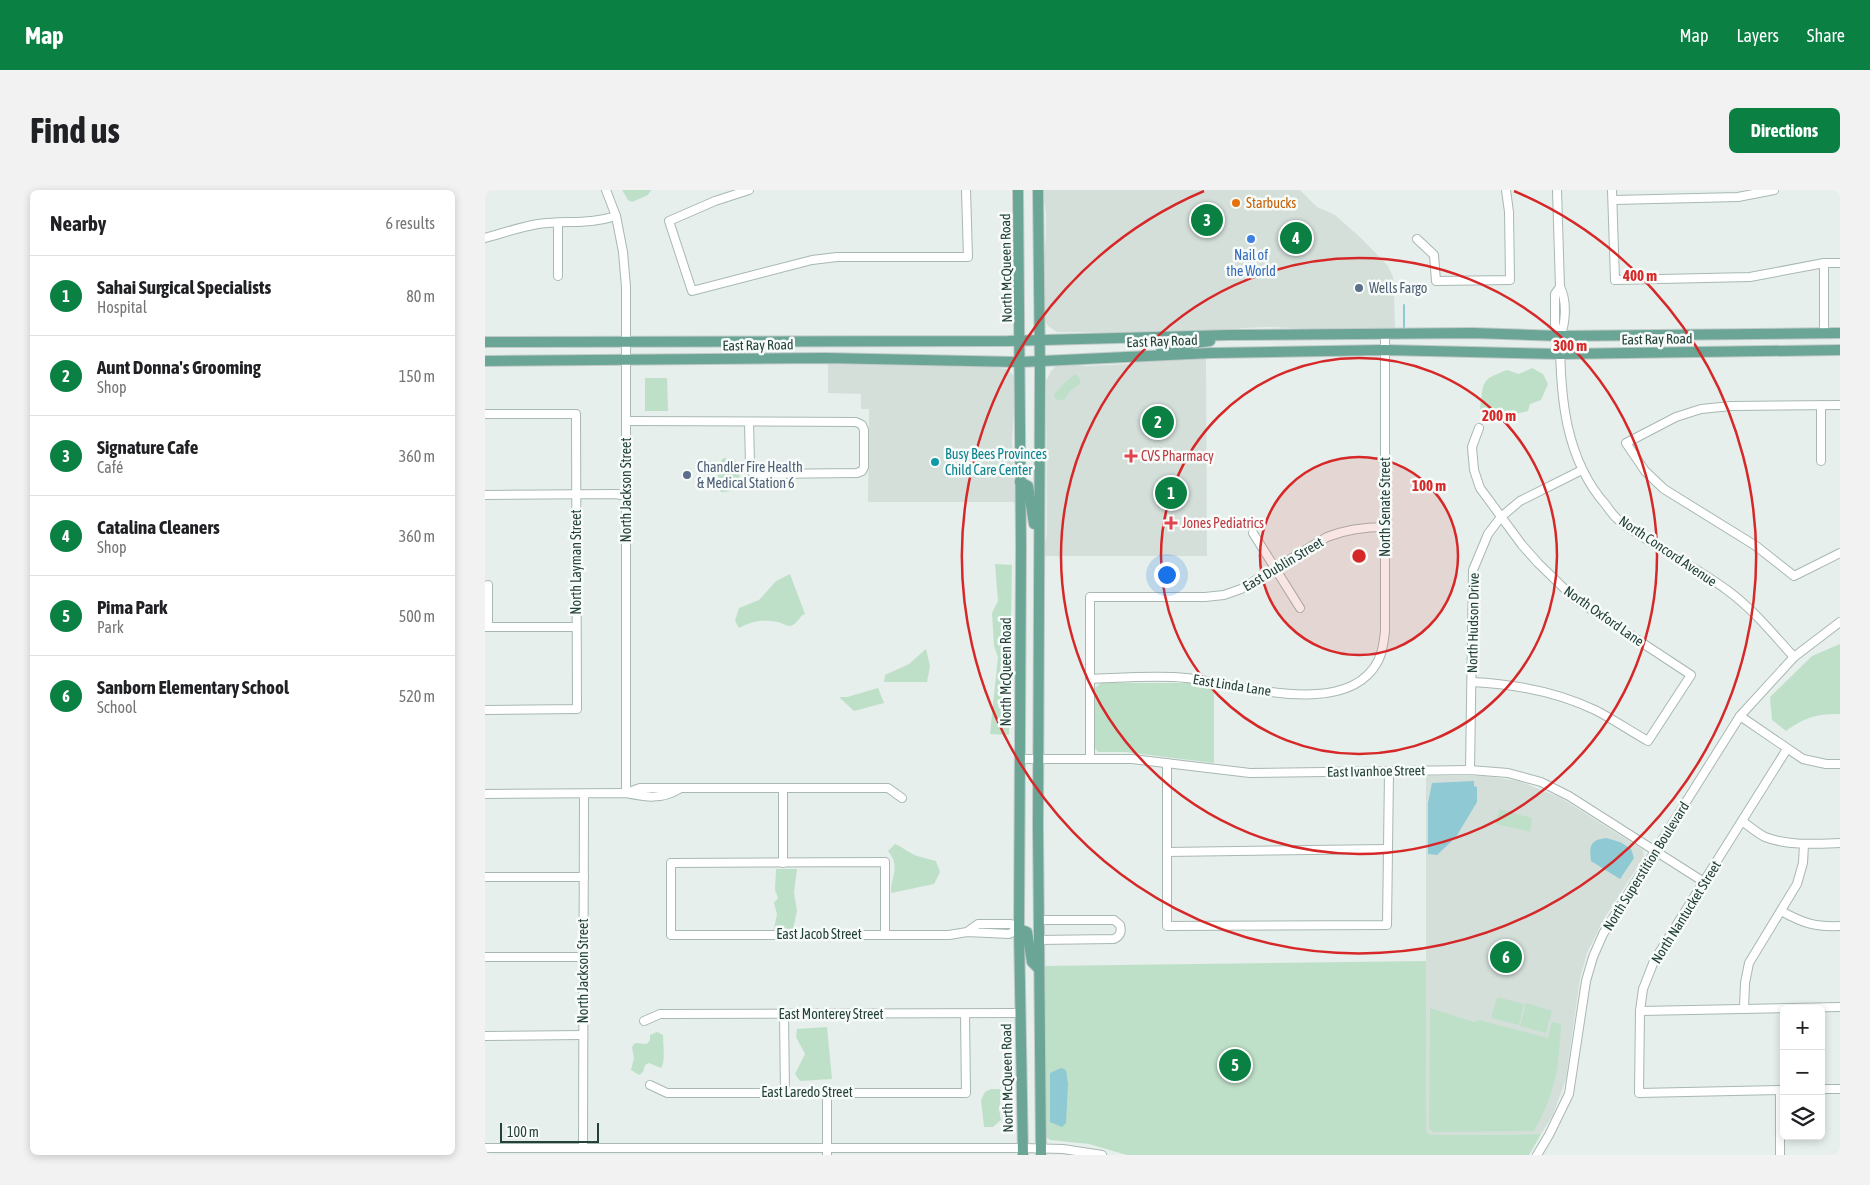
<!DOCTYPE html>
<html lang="en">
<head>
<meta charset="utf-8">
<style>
	body { margin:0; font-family:"Asap Condensed",sans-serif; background:#f2f2f2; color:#202124 }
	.controls { position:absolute; right:15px; bottom:15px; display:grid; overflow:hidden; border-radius:8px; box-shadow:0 2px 8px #0003 }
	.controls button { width:45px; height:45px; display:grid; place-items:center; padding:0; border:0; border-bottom:1px solid #e0e0e0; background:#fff; color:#202124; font:25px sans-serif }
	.scale { position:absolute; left:15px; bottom:12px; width:99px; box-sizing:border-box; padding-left:5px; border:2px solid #24423a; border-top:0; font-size:14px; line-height:18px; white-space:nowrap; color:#24423a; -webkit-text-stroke:4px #f7fbf9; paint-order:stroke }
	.you { position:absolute; left:681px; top:384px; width:18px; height:18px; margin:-12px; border:4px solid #fff; border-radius:50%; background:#1a73e8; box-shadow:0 0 0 8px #1a73e833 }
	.badge { display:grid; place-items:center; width:32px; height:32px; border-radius:50%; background:#0b8043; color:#fff; font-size:16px; font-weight:700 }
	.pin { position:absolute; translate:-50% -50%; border:2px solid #fff; box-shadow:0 1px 5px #0006 }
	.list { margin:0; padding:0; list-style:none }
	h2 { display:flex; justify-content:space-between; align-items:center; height:65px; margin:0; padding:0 20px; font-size:21px }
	h2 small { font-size:16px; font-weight:400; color:#757577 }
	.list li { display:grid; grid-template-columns:32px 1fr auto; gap:15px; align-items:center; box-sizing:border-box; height:80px; padding:0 20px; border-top:1px solid #e0e0e0 }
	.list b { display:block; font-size:19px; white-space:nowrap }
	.list p { margin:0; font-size:16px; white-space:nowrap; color:#757577 }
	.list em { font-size:16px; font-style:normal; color:#757577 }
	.icon { flex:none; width:28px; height:28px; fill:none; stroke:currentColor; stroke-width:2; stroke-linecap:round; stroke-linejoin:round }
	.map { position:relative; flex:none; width:1355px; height:965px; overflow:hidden; border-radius:8px }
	header { display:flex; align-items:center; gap:30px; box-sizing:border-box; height:70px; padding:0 25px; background:#0b8043; color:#fff }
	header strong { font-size:24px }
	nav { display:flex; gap:28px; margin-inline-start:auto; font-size:18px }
	.intro { display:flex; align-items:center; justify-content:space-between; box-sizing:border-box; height:120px; padding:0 30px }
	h1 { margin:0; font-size:35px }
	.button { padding:12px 22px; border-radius:8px; background:#0b8043; color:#fff; font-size:18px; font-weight:700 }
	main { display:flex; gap:30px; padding:0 30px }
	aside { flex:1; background:#fff; border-radius:8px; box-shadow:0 2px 8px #0003 }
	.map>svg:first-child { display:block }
</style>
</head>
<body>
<header>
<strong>Map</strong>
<nav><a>Map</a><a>Layers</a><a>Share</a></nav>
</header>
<div class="intro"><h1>Find us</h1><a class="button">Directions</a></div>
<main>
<aside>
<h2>Nearby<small>6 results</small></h2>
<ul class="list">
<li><span class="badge">1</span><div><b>Sahai Surgical Specialists</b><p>Hospital</p></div><em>80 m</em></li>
<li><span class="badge">2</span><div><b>Aunt Donna's Grooming</b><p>Shop</p></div><em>150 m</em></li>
<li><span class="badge">3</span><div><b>Signature Cafe</b><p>Café</p></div><em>360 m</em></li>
<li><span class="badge">4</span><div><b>Catalina Cleaners</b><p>Shop</p></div><em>360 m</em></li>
<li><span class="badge">5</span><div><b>Pima Park</b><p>Park</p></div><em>500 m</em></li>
<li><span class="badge">6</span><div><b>Sanborn Elementary School</b><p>School</p></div><em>520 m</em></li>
</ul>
</aside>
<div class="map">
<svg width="1355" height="965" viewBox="0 0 1355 965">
	<rect width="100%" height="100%" fill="#e6efeb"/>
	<!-- built -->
	<g fill="#d4dfda">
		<polygon points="557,0 815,0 832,17 850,25 877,49 903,76 908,87 909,103 910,139 825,139 784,137 758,138 735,141 683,143 572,142 563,136 558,128 558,77 561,46 561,23"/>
		<polygon points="721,168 722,366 558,366 562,343 561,191 566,181 572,175 579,173 602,176 644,174 663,170"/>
		<polygon points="343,174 505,177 522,179 529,186 531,193 527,252 530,312 383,312 384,219 376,219 376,204 343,203"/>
		<polygon points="941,586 1001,586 1034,591 1076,608 1158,660 1159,667 1120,727 1102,763 1095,788 1081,889 1068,925 1056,944 946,945 941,940"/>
	</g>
	<!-- green -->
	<g fill="#bfe0c8">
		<polygon points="137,0 166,0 163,5 147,12 143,10"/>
		<path d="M1047,178L1058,184L1063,194L1056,210L1045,214L1043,221L1019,227L995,219C999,191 995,190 1022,180L1034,184Z"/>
		<path d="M590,184L595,188V194L585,201L578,211L571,209L569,205C571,201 587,186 590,184Z"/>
		<polygon points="160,188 182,188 183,221 160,221"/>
		<path d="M239,268L250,270L254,275L255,299C248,299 242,303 236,302C232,294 231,273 239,268Z"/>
		<polygon points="510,374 527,375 524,545 505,544 513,467 509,456 507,423 513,411"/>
		<path d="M305,384L320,424C314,426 312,435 305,436C301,436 297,433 293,432C278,429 266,431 254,438L250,431L254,418L274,410L291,391Z"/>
		<path d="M1355,454V524C1331,524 1321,527 1301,541L1287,530L1285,507L1327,466Z"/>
		<polygon points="441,459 445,476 442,492 399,492 400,485 424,474"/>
		<polygon points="616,493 708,493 729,496 729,573 640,562 613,562 610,558 609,499"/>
		<polygon points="393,498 399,513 369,521 354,507 362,507"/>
		<polygon points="1014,619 1047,628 1045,642 1011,634"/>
		<path d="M410,654C417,657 426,664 432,666C438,668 445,669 451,671L455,682L449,694L406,703C406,684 416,678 403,661Z"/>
		<polygon points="291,679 312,679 309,702 312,721 308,739 289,739 292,724 289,713 293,708 290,700"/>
		<polygon points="941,771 941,940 946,945 1056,944 1044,965 642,965 604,954 565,950 561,947 557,776"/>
		<polygon points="1012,807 1039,814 1034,835 1006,828"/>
		<polygon points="1041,813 1067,821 1061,843 1035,836"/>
		<path d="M945,818L989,832L994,830L1063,848L1067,832L1076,834C1074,876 1071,903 1049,941L948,942L944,939Z"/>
		<polygon points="342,837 347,889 315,891 310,884 320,864 311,847 312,839"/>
		<path d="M172,842L178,845C178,855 181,872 176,878L164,873L160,875L158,882L154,885L146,880L149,868L147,857L150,853L162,854L165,850V845Z"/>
		<polygon points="506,899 514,899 517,902 514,919 516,930 508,937 499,937 496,910 500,902"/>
	</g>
	<!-- water -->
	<g fill="#8ec9d4">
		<polygon points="989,591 989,596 992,597 992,612 971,647 952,665 943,664 943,613 947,593"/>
		<path d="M1121,648L1135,652L1146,659L1149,668L1135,689L1106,671C1104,656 1105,650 1121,648Z"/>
		<polygon points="576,878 581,880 583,894 581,933 577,937 565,932 565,883"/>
	</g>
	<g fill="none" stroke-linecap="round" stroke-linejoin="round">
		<!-- stream -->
		<polyline stroke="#8ec9d4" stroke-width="2" points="919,115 919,140"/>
		<defs>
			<g id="minor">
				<polyline points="121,0 131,26 138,62 141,97 141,603"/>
				<polyline points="264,0 230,11 184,31 207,101 327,70 352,67 483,67 481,0"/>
				<path d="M1072,0L1075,97C1082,110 1081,133 1075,146C1075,206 1080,269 1121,315C1125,321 1130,328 1136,332C1169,357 1208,375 1242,400C1268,419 1288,444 1309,467"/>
				<polyline points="1127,0 1130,90 1265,87 1339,73 1355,73"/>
				<polyline points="1129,10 1253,7 1289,0"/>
				<polyline points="73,33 73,86"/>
				<path d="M0,48C18,43 35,37 53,34C81,30 103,35 131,26"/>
				<polyline points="932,49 949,65 951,91 1025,90 1024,22 1021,0"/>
				<polyline points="1339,73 1339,143"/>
				<polyline points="1075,97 1070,104 1070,135 1075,146"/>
				<polyline points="1336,215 1336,271"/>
				<polyline points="1355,215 1246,216 1216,219 1191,227 1141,253 1160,281 1179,299 1271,356 1309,386 1355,363"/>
				<polyline points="0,224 91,224 92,519 0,520"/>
				<polyline points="141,231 371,232 377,235 379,240 379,277 377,281 372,283 269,284 266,281 265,274 264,232"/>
				<polyline points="0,305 131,304 141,306"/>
				<polyline points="768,343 815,418"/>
				<polyline points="3,395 3,437"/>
				<polyline points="0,437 91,437"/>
				<path d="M605,489C635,488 672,485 701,488C752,493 862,531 893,471C898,462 899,451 900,441V144"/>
				<path d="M987,492C1030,494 1070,501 1110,520C1128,529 1145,541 1163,551L1206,485L1089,408L1053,373L1037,355L995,298L989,280L987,257L994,238"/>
				<polyline points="1255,526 1318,569 1341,574 1355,574"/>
				<polyline points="534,569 647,569 765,583 985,580 1023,583 1056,592 1084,606 1219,692"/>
				<path d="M605,569V407H720L739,405L756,399L842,347C862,339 879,337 900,337"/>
				<polyline points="682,573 682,736 902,735 904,582"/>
				<polyline points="985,580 988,380 1003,344 1016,327 1035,311 1097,280"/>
				<polyline points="298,598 298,673"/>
				<polyline points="141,603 155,598 403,598 417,608"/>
				<path d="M0,604L141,603C161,607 176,610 194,599"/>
				<path d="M1257,631C1264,636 1272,643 1280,647C1303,656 1331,654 1355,653"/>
				<polyline points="682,662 903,659"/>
				<polyline points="0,687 99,687"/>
				<path d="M1296,721C1318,733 1329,737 1355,736"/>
				<path d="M553,730H629L635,735C637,742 635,746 629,749L553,750"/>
				<polyline points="400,745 400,672 186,673 186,745 464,745 482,742 524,744 534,739 526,734 493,734 482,742"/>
				<polyline points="0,767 99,767"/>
				<polyline points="1259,818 1260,793 1264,773 1312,694 1318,673 1319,654"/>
				<polyline points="1155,821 1355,817"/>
				<polyline points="299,824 300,903"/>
				<polyline points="159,831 175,824 534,823"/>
				<polyline points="0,846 98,845"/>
				<polyline points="165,895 182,903 481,903 480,824"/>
				<polyline points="1336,899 1355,899"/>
				<polyline points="1295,900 1295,965"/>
				<polyline points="1299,900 1154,903 1155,821 1158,799 1169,771 1302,559"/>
				<polyline points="0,958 538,958 578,959 617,965"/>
				<polyline points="98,958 99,604"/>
				<polyline points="342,965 342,902"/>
				<polyline points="1052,965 1064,945 1084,904 1101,791 1108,767 1118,744 1255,526 1309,467 1355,432"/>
			</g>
			<g id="major">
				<polyline points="533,0 536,357 534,739 538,965"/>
				<polyline points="553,0 555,180 553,637 556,965"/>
				<polyline points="0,152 523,151 744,145 987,143 1075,146 1355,143"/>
				<polyline points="676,162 696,155 725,151"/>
				<polyline points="0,171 340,168 536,172 726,163 900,160 1075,164 1355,160"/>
				<polyline points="535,292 543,296 549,334"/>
				<polyline points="534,739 542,742 547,772 553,778"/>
			</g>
		</defs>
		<!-- minor casing -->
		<use href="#minor" stroke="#a8b8b2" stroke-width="10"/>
		<!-- major casing -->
		<use href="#major" stroke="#c2cac8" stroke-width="12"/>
		<!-- minor -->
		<use href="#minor" stroke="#fff" stroke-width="8"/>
		<!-- major -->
		<use href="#major" stroke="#6aa596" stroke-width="10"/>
	</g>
	<!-- distance rings -->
	<circle cx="874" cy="366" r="99" fill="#d62828" fill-opacity=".12"/>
	<g fill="none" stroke="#d62828" stroke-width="2.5">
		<circle cx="874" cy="366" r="99"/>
		<circle cx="874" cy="366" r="198"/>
		<circle cx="874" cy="366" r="298"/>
		<path d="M1029 1A397 397 0 1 1 719 1"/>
	</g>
	<!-- markers -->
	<circle fill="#e8710a" stroke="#f7fbf9" stroke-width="2" cx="751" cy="13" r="5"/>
	<circle fill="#3f7fe0" stroke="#f7fbf9" stroke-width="2" cx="766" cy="49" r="5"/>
	<g fill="#5c6f8a" stroke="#f7fbf9" stroke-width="2">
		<circle cx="874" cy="98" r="5"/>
		<circle cx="202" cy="285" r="5"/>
	</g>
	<g fill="#e0444e" stroke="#f7fbf9" stroke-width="2">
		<path d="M643.5 258.5h5v5h5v5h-5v5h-5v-5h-5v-5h5z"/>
		<path d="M683.5 325.5h5v5h5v5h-5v5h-5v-5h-5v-5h5z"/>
	</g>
	<circle fill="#0f9aa8" stroke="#f7fbf9" stroke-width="2" cx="450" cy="272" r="5"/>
	<g text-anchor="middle" stroke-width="5" stroke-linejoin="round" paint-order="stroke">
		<!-- food labels -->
		<g font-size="14" fill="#c56008" stroke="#f7fbf9" text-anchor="start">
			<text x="761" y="18">Starbucks</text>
		</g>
		<!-- shop labels -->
		<g font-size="14" fill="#366cbe" stroke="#f7fbf9">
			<text x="766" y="70">Nail of<tspan x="766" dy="16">the World</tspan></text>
		</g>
		<!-- street labels -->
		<g font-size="14" fill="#24423a" stroke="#f7fbf9">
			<text transform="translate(521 78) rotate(-91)" y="5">North McQueen Road</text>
			<text transform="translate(1172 149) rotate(-1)" y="5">East Ray Road</text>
			<text transform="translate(677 151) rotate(-2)" y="5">East Ray Road</text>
			<text transform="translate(273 155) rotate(-1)" y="5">East Ray Road</text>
			<text transform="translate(141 300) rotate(-90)" y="5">North Jackson Street</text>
			<text transform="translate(900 317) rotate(-90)" y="5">North Senate Street</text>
			<text transform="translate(1183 361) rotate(34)" y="5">North Concord Avenue</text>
			<text transform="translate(91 372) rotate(-90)" y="5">North Layman Street</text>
			<text transform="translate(798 374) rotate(-31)" y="5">East Dublin Street</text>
			<text transform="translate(1119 426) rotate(35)" y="5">North Oxford Lane</text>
			<text transform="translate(988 433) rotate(-89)" y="5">North Hudson Drive</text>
			<text transform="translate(521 482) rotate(-90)" y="5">North McQueen Road</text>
			<text transform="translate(747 495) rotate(9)" y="5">East Linda Lane</text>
			<text transform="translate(891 581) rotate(-1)" y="5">East Ivanhoe Street</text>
			<text transform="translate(1161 676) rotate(-58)" y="5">North Superstition Boulevard</text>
			<text transform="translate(1201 722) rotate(-58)" y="5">North Nantucket Street</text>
			<text x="334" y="749">East Jacob Street</text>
			<text transform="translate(98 781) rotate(-90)" y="5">North Jackson Street</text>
			<text x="346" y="829">East Monterey Street</text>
			<text transform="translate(522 888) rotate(-91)" y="5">North McQueen Road</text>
			<text x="322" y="907">East Laredo Street</text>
		</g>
		<!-- service labels -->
		<g font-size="14" fill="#4e5e75" stroke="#f7fbf9" text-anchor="start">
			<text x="884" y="103">Wells Fargo</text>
			<text x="212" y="282">Chandler Fire Health<tspan x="212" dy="16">&amp; Medical Station 6</tspan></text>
		</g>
		<!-- culture labels -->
		<g font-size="14" fill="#0d838f" stroke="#f7fbf9" text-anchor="start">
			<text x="460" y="269">Busy Bees Provinces<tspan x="460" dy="16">Child Care Center</tspan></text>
		</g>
		<!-- health labels -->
		<g font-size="14" fill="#be3a42" stroke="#f7fbf9" text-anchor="start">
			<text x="656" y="271">CVS Pharmacy</text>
			<text x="697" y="338">Jones Pediatrics</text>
		</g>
	</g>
	<circle cx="874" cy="366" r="8" fill="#d62828" stroke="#f7fbf9" stroke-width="2.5"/>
	<g font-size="15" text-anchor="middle" font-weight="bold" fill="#d62828" stroke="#f7fbf9" stroke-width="5" stroke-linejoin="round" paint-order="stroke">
		<text x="1155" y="91">400 m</text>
		<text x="1085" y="161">300 m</text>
		<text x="1014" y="231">200 m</text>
		<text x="944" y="301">100 m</text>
	</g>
</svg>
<div class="controls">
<button>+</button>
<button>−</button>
<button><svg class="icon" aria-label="layers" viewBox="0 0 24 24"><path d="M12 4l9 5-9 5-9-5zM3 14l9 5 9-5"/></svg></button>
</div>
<div class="scale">100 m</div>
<div class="you"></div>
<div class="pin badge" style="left:686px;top:303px">1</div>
<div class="pin badge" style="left:673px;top:232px">2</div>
<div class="pin badge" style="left:722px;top:30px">3</div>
<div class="pin badge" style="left:811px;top:48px">4</div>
<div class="pin badge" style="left:750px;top:875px">5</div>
<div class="pin badge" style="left:1021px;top:767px">6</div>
</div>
</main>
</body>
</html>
